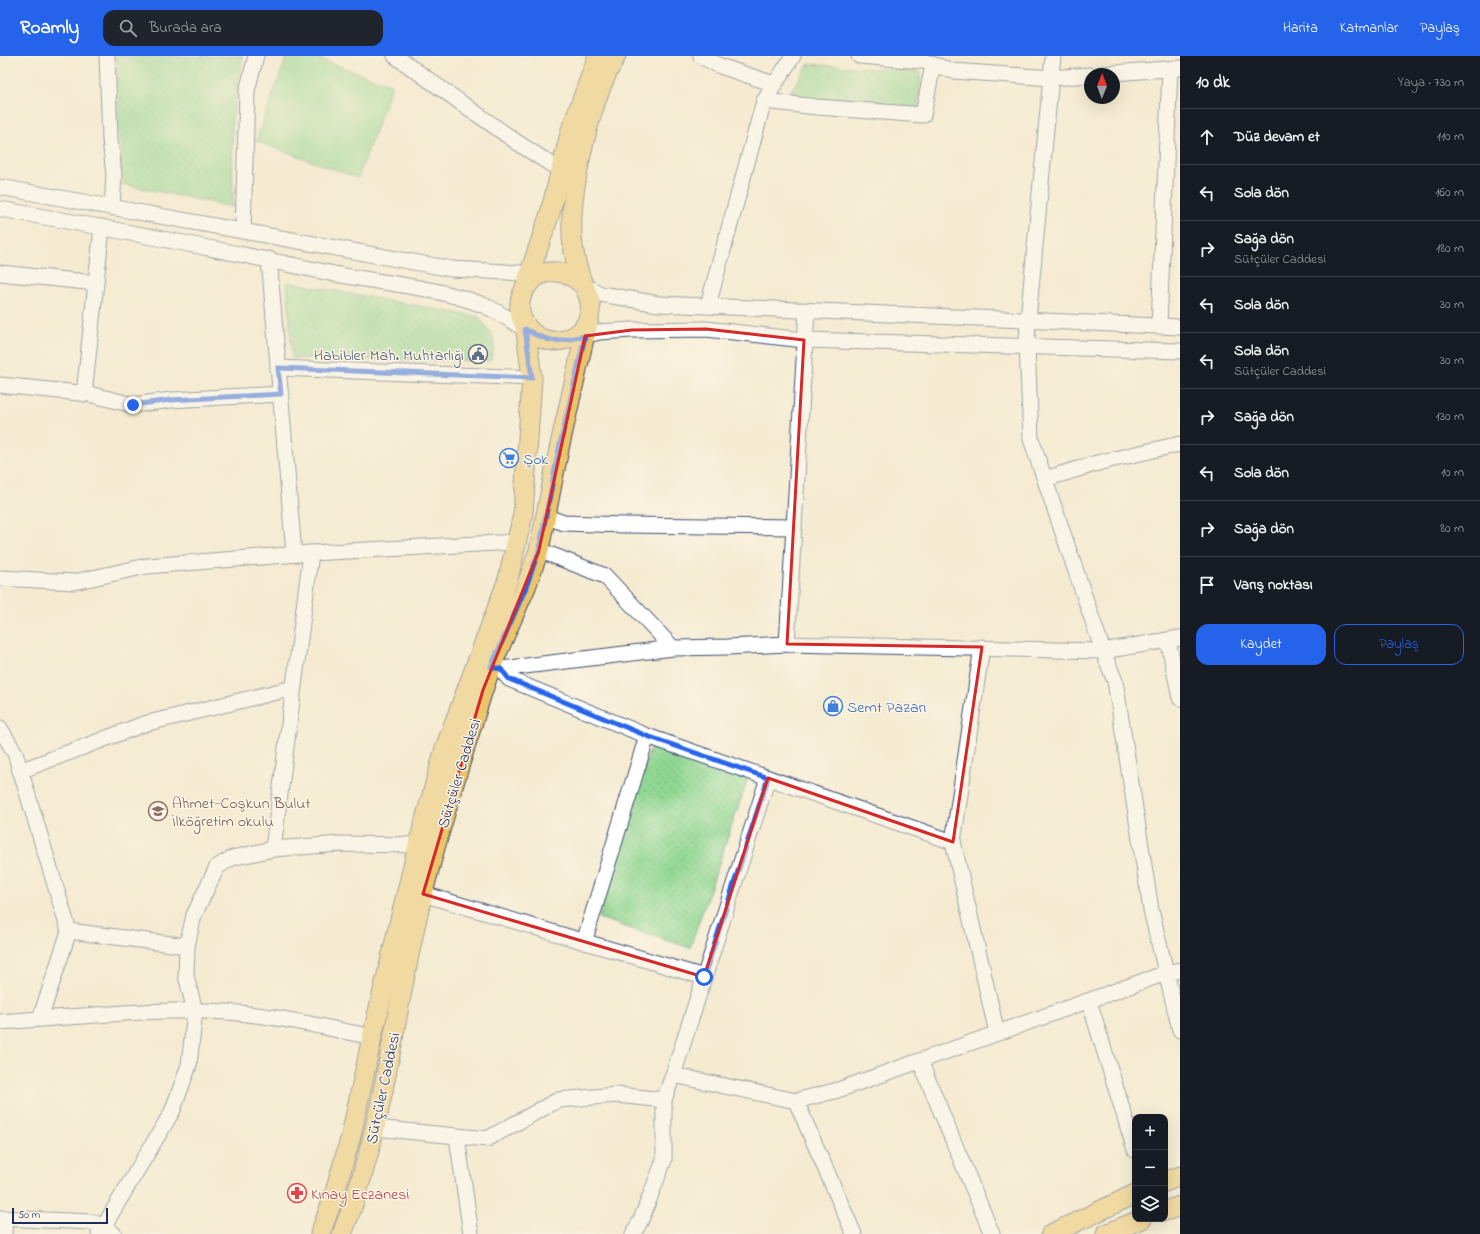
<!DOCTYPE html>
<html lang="tr">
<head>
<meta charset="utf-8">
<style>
	body { margin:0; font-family:"Indie Flower",sans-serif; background:#20242c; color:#f1f3f6 }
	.controls { position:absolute; right:12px; bottom:12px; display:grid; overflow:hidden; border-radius:8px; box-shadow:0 4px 16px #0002 }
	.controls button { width:36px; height:36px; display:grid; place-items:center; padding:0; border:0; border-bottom:1px solid #363941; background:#171b24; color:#f1f3f6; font:20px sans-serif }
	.compass { position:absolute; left:1084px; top:12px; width:36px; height:36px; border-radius:50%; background:#171b24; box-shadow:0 4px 16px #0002; rotate:1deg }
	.scale { position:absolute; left:12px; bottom:10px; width:96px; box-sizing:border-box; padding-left:4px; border:2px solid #1b2f5e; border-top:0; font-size:11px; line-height:14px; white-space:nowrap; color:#1b2f5e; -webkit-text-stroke:3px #fcf5e5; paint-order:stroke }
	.stop { position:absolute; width:12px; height:12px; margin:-9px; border:3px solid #2563eb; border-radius:50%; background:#fff }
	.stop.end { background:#2563eb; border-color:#fff; box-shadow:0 1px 4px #0008 }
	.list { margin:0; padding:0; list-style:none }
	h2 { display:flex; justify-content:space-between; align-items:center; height:52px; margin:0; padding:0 16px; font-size:17px }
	h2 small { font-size:13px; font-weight:400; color:#9ea1a6 }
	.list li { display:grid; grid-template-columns:26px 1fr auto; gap:12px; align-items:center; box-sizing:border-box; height:56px; padding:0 16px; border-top:1px solid #363941 }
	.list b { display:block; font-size:15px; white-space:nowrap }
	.list p { margin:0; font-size:13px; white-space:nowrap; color:#9ea1a6 }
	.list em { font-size:13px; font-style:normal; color:#9ea1a6 }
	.actions { display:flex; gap:8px; padding:12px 16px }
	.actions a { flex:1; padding:9px 0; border:1px solid #2563eb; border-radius:12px; text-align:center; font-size:14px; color:#2563eb }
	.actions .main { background:#2563eb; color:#fff }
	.icon { flex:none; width:22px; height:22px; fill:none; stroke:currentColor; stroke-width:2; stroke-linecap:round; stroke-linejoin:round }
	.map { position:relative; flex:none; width:1180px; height:1178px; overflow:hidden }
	header { display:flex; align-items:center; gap:24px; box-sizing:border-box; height:56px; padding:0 20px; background:#2563eb; color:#fff }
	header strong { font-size:19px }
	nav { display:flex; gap:22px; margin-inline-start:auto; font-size:14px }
	.search { width:280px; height:36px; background:#20242c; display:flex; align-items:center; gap:10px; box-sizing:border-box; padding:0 14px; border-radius:12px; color:#9ea1a6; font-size:15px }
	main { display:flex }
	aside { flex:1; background:#171b24 }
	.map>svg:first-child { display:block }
</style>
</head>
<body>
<header>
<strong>Roamly</strong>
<div class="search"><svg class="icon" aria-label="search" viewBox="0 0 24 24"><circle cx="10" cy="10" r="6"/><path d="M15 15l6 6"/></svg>Burada ara</div>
<nav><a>Harita</a><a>Katmanlar</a><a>Paylaş</a></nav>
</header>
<main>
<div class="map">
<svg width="1180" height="1178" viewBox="0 0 1180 1178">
	<defs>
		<pattern id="park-dots" width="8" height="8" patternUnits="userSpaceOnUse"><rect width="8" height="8" fill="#8fd792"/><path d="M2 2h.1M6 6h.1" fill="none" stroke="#7bb980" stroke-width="1.8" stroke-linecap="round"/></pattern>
	</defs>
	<rect width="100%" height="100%" fill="#fcf5e5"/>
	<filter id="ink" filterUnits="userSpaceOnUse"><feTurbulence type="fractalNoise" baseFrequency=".025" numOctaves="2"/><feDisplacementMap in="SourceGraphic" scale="8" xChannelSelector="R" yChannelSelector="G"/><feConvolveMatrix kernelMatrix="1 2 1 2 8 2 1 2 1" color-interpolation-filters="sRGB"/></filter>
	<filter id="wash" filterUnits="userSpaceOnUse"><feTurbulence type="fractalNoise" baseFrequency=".012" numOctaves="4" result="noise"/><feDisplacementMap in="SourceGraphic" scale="16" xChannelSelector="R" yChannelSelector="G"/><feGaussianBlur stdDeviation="0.9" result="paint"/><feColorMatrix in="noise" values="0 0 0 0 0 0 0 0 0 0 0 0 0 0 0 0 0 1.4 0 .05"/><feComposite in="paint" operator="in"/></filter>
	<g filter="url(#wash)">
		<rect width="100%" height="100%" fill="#f4ebd1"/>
		<!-- park -->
		<g fill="url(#park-dots)" stroke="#558378">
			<polygon points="116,0 243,0 232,63 233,151 121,128"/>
			<polygon points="809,8 921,16 918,56 786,42"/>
			<path d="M287,226L479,261C492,279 499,283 490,305L292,302Z"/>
			<polygon points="652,687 749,719 690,892 599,862"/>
		</g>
		<!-- pitch -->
		<polygon fill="#8fd792" stroke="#558378" points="287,0 311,0 392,29 358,122 256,85"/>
	</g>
	<g filter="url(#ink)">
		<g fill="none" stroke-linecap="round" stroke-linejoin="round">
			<defs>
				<g id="minor">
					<polyline points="107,0 110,83 114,119 112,151"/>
					<polyline points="395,0 518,87 560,114"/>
					<polyline points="701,0 720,10 774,28"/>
					<polyline points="859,0 923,5 953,15 1051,22 1090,19"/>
					<polyline points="1053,0 1028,264 1027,290 1031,383 1103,595 1115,625 1151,854 1180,974"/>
					<polyline points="1100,18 1180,12"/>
					<polyline points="764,45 817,51 923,59 933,9"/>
					<polyline points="0,131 452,213 540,218"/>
					<path d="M0,153C107,172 214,192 320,215C374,227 431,229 483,249C500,256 514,267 530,276"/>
					<polyline points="243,175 247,35 256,0"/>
					<polyline points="269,203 294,498"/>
					<polyline points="0,217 96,227"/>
					<polyline points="583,229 601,238 659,248 1180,271"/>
					<polyline points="708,249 764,45 793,0"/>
					<polyline points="1159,269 1170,13"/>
					<polyline points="576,282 599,276 632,274 706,273 804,284 1180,295"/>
					<polyline points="278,312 532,322"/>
					<polyline points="0,329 89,338 133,349 171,344 281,338"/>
					<polyline points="84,338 102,171"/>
					<polyline points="1045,423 1101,406 1180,388"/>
					<polyline points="547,461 564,467 625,469 794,471"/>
					<polyline points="539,494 605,520 673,592"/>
					<polyline points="0,522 74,526 147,510 311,497 516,486"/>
					<polyline points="1168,584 1180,642"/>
					<polyline points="787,588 807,254"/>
					<polyline points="982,591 953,786 997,977"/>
					<polyline points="491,611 501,613 673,592 727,591 787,588 1103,595 1180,582"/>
					<polyline points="501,613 509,623 647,680 953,786"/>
					<polyline points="0,672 15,697 69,875 40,963 0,966"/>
					<polyline points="20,715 144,668 293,632"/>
					<polyline points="273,793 311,497"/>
					<polyline points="423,838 704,921"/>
					<polyline points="69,875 187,890"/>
					<polyline points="584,886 647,680"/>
					<polyline points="1089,945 1135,1094"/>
					<path d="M40,963C105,959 172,951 238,957C283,961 328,972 372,981"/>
					<polyline points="920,1005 992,1178"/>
					<polyline points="673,1019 768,722"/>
					<polyline points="796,1045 854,1178"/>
					<polyline points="375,1072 487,1083 558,1044 617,1039 664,1044"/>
					<polyline points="457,1081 471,1178"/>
					<polyline points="0,1162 92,1166 104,1171 114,1178"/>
					<polyline points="4,1178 5,1162"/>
					<polyline points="99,1178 172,1056 189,1009 195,955 186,920 187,890 194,859 217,811 232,802 273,793 340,788 418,789"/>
					<polyline points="633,1178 641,1164 664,1104 664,1044 673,1019 796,1045 838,1034 1166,917 1180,914"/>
				</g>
				<g id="major">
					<path d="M583,229C541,189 497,249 533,277C552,293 583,284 589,260C593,247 588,239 583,228C578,216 575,203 573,190C566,142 591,41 616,0"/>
					<polyline points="525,231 550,157 571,74 598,0"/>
					<polyline points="1165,1126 1180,1120"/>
					<polyline points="1165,1155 1180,1150"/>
					<polyline points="320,1178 333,1143 351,1080 372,981 418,789 445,692 508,523 523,458 532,322 525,268"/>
					<path d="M342,1178C386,1069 394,950 423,837C440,769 462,701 483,634L491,611L526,531L539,494L559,393L589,261"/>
					<polyline points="1051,1178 1135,1138"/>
					<polyline points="1106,1178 1142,1163"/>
				</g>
			</defs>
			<!-- minor casing -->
			<use href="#minor" stroke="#3c4b6f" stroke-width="17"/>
			<!-- major casing -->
			<use href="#major" stroke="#3c4b6f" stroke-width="21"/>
			<!-- minor -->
			<use href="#minor" stroke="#fff" stroke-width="15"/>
			<!-- major -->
			<use href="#major" stroke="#edc569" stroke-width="19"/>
		</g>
	</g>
	<g fill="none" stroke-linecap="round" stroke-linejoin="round" filter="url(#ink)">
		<!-- route -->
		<path stroke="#2563eb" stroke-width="5" d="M133,349L171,344L281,338L278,312L532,322L525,273C551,288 556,286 585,280L559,393L539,494L526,531L491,611L501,613L509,623L647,680L768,722L704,921"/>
	</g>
	<!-- marked area -->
	<path d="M0 0H1180V1178H0ZM706,273L804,284L787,588L982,591L953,786L768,722L704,921L423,838L483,634L539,494L585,280L632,274Z" fill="#f4ebd1" fill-opacity=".55" fill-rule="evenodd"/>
	<path fill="none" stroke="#d62828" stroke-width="3" stroke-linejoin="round" d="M706,273L804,284L787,588L982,591L953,786L768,722L704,921L423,838L483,634L539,494L585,280L632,274Z"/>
	<!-- icons -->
	<defs>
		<symbol id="civic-ring" viewBox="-11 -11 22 22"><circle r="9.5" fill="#fcf5e5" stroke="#5c6f8a" stroke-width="1.5"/><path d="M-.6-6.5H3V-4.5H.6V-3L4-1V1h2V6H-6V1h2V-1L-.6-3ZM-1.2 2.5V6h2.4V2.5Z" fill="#5c6f8a"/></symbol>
		<symbol id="supermarket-ring" viewBox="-11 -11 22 22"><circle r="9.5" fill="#fcf5e5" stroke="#3f7fe0" stroke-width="1.5"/><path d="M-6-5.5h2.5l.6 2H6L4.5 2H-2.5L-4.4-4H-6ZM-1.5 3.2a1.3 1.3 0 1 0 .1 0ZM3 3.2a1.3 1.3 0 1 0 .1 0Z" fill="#3f7fe0"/></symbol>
		<symbol id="shop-ring" viewBox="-11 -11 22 22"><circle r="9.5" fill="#fcf5e5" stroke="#3f7fe0" stroke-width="1.5"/><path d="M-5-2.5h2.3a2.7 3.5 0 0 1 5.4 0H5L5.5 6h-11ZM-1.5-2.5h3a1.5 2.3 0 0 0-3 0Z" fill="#3f7fe0"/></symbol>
		<symbol id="school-ring" viewBox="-11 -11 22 22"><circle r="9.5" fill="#fcf5e5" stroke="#8d6e63" stroke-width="1.5"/><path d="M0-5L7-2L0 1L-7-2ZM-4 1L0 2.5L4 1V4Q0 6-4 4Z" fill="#8d6e63"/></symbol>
		<symbol id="pharmacy-ring" viewBox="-11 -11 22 22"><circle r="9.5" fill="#fcf5e5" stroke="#e0444e" stroke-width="1.5"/><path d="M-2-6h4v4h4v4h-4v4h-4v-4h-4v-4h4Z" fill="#e0444e"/></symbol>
	</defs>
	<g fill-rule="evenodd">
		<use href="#civic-ring" x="467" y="287" width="22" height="22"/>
		<use href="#supermarket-ring" x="498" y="391" width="22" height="22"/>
		<use href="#shop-ring" x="822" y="639" width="22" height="22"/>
		<use href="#school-ring" x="147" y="744" width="22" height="22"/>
		<use href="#pharmacy-ring" x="286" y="1126" width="22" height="22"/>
	</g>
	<g text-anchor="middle" stroke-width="3" stroke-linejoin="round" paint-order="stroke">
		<!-- service labels -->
		<g font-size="16" fill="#4e5e75" stroke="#fcf5e5" text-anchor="end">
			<text x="464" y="304">Habibler Mah. Muhtarlığı</text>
		</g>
		<!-- shop labels -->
		<g font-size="16" fill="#366cbe" stroke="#fcf5e5" text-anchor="start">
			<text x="523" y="408">Şok</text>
			<text x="847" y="656">Semt Pazarı</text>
		</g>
		<!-- street labels -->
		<g font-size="16" fill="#1b2f5e" stroke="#fcf5e5">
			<text transform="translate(458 717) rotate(-73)" y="6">Sütçüler Caddesi</text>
			<text transform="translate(382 1032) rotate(-78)" y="6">Sütçüler Caddesi</text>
		</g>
		<!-- education labels -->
		<g font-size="16" fill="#785e54" stroke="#fcf5e5" text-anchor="start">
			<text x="172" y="752">Ahmet-Coşkun Bulut<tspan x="172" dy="18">İlköğretim okulu</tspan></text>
		</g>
		<!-- health labels -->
		<g font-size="16" fill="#be3a42" stroke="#fcf5e5" text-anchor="start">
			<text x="311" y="1143">Kınay Eczanesi</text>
		</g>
	</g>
</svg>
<div class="controls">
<button>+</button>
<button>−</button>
<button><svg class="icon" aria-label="layers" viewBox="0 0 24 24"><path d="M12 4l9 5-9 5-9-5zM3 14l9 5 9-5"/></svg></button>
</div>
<svg class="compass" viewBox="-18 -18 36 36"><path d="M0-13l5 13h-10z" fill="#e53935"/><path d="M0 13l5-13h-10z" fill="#9ea1a6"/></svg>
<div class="scale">50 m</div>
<div class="stop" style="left:704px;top:921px"></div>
<div class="stop end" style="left:133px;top:349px"></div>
</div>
<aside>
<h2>10 dk<small>Yaya · 730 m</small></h2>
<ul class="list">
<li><svg class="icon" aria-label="ahead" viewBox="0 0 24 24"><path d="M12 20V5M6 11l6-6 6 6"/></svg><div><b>Düz devam et</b></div><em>110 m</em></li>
<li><svg class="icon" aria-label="left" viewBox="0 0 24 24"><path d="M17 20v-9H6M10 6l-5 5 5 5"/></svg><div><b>Sola dön</b></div><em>160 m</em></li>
<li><svg class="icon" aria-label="right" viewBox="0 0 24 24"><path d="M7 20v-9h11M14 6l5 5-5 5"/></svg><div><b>Sağa dön</b><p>Sütçüler Caddesi</p></div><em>180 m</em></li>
<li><svg class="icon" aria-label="left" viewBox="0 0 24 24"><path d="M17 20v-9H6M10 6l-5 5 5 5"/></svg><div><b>Sola dön</b></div><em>30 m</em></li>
<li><svg class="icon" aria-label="left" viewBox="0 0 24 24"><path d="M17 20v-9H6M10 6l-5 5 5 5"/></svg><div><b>Sola dön</b><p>Sütçüler Caddesi</p></div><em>30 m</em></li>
<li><svg class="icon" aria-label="right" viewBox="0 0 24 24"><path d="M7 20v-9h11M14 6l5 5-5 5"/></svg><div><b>Sağa dön</b></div><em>130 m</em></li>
<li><svg class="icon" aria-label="left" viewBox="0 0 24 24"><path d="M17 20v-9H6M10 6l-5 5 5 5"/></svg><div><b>Sola dön</b></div><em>10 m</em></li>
<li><svg class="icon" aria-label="right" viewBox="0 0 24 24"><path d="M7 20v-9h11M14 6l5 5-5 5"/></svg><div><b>Sağa dön</b></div><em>80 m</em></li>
<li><svg class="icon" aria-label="arrive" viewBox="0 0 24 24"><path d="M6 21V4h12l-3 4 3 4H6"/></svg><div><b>Varış noktası</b></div></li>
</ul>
<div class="actions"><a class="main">Kaydet</a><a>Paylaş</a></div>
</aside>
</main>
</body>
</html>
